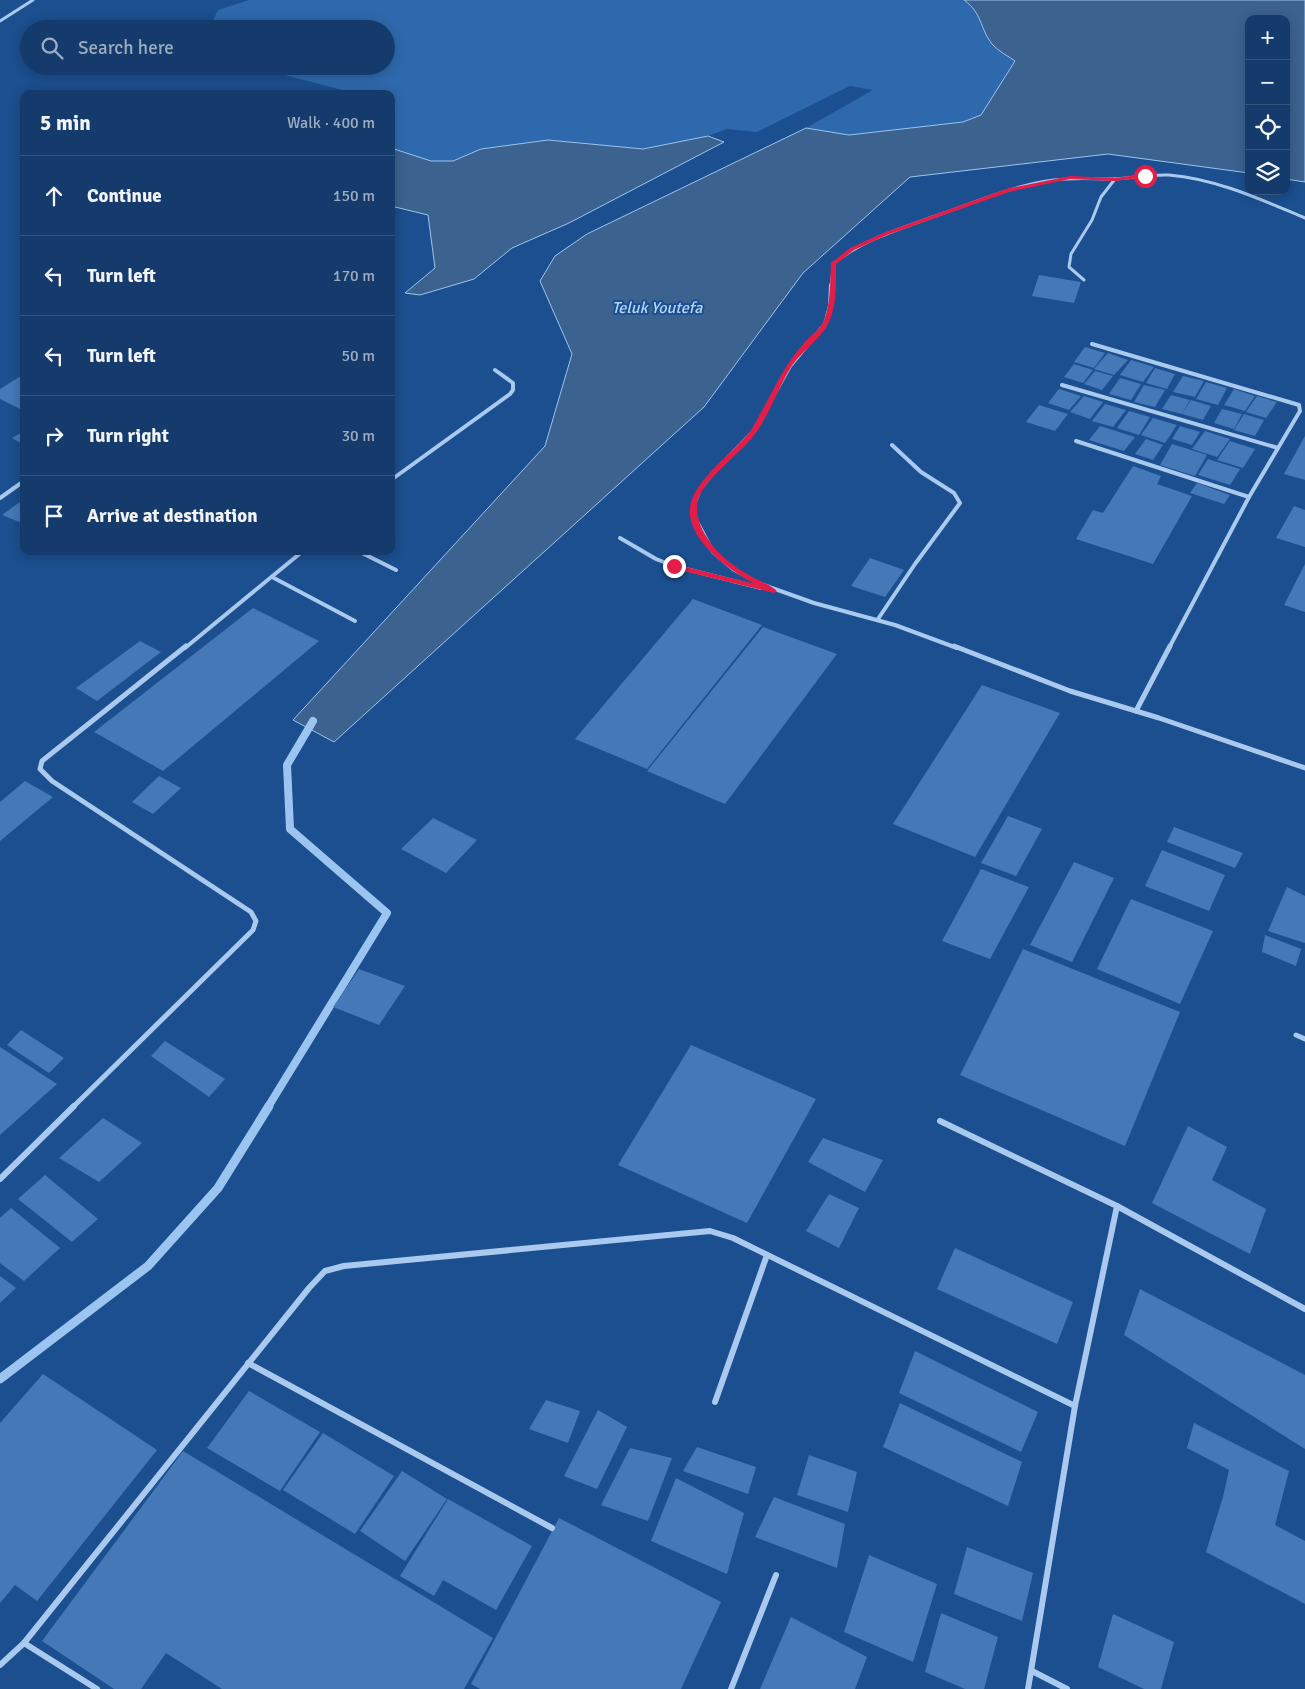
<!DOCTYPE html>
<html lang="en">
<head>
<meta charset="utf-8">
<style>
	body { margin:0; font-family:Signika,sans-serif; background:#1d4271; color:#f1f3f6 }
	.controls { position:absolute; right:15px; top:15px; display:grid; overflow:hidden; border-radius:10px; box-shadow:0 2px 12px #0003 }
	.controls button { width:45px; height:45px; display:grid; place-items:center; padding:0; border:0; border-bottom:1px solid #33557e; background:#143b6b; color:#f1f3f6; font:25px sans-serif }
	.stop { position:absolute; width:15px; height:15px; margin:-11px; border:4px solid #e11d48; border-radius:50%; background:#fff }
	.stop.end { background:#e11d48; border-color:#fff; box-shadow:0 1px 5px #0008 }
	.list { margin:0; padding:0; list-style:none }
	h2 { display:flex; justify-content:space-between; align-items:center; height:65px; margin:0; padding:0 20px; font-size:21px }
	h2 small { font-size:16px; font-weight:400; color:#9dadc1 }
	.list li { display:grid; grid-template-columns:32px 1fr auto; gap:15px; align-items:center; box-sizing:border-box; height:80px; padding:0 20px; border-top:1px solid #33557e }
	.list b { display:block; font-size:19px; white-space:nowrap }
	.list em { font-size:16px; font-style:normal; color:#9dadc1 }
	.icon { flex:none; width:28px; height:28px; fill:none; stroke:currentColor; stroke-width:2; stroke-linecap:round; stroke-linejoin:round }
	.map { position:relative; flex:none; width:1305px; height:1689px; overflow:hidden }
	.search { position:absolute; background:#143b6b; box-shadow:0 2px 12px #0003; left:20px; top:20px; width:375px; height:55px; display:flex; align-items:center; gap:12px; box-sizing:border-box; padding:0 18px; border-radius:28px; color:#9dadc1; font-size:19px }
	.panel { position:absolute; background:#143b6b; box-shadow:0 2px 12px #0003; left:20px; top:90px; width:375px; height:465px; border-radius:10px }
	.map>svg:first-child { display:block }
</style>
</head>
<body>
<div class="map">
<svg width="1305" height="1689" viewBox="0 0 1305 1689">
	<rect width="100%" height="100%" fill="#1b4f8f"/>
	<!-- green -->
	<path fill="#2e69ad" d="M249,0H964C984,14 979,27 992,44C998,51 1008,56 1015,61L981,115L963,122L849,135L806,128L873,90L850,86L757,132L727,129L708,136L643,149L548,140L481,149L453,161H431L391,148V94H358L250,66H386V29H209L218,10Z"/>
	<!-- water -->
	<g fill="#3c6290" stroke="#9cc4f0">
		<path d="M964,0H1305V182L1286,179V19H1249V173L1108,154L910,177L803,273L704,407L334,742L293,720L545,446L572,354L540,281L555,256L587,234L806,128L849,135L963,122L981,115L1015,61C1008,56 998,51 992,44C979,27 983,14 964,0Z"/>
		<polygon points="708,136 724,142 569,223 512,248 474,279 420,295 405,293 435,268 428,215 391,206 391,148 431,161 453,161 481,149 548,140 643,149"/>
	</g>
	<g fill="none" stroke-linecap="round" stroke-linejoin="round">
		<!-- stream-far1 -->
		<polyline stroke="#9cc4f0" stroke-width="8" points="268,1107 387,913 290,829 287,765 313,721"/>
		<!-- stream -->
		<polyline stroke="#9cc4f0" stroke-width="9" points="0,1379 148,1266 218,1188 269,1106"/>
	</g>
	<!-- building -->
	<g fill="#4478b7">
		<polygon points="1039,275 1081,282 1074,303 1032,296"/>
		<polygon points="1085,347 1105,353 1094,368 1074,362"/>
		<polygon points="1108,353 1128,360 1114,375 1094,369"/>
		<polygon points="1131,360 1154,367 1143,382 1120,375"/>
		<polygon points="1074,364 1093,370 1083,383 1064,377"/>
		<polygon points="1155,368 1175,374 1167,389 1146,383"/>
		<polygon points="1095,371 1113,376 1102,390 1084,384"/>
		<polygon points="24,374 24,411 0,399 0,389"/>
		<polygon points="1183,376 1204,381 1195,397 1173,392"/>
		<polygon points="1120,378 1141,384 1131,400 1109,394"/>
		<polygon points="1206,382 1227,388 1218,405 1196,399"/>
		<polygon points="1144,385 1165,390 1155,407 1134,402"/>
		<polygon points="1059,389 1081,396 1069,410 1048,403"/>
		<polygon points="1234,389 1255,396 1245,411 1224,405"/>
		<polygon points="1171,395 1190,400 1182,414 1162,409"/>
		<polygon points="1084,396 1103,402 1090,419 1070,412"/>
		<polygon points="1257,396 1277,402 1266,418 1246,412"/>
		<polygon points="1191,400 1211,406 1203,420 1182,414"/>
		<polygon points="1105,404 1126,410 1113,427 1092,421"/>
		<polygon points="1039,405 1068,414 1055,431 1026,422"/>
		<polygon points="1222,409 1242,414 1234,429 1214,423"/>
		<polygon points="1129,411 1150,417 1139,435 1117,428"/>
		<polygon points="1244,414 1264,420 1255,436 1234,430"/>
		<polygon points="1153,418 1177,425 1165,443 1141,435"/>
		<polygon points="1100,426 1135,437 1124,451 1089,440"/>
		<polygon points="1180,426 1200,432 1192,445 1172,439"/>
		<polygon points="24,431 24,445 12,438"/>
		<polygon points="1205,431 1230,439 1217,457 1192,449"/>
		<polygon points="1305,436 1305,480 1284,474"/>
		<polygon points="1146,439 1163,445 1153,460 1135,454"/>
		<polygon points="1230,441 1255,449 1243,468 1217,460"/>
		<polygon points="1172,444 1207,455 1195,476 1160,465"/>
		<polygon points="1208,459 1240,469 1230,485 1198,475"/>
		<polygon points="1133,466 1161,476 1157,484 1192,496 1153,564 1076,539 1093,510 1103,513"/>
		<polygon points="1197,483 1230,495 1224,504 1190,493"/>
		<polygon points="24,499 24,524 2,515"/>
		<polygon points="1294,506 1305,510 1305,547 1276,538"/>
		<polygon points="870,558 904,570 885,597 851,586"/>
		<polygon points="1305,564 1305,612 1284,605"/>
		<polygon points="693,599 762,625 647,769 575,739"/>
		<polygon points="253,608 319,641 163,771 94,732"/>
		<polygon points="763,627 837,654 725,804 647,771"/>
		<polygon points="140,641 161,652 97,701 76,688"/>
		<polygon points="982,685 1060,713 975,857 893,824"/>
		<polygon points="159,776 181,788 153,814 132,802"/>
		<polygon points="25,781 53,797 0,841 0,802"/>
		<polygon points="1008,816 1042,829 1016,876 981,863"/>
		<polygon points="433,818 477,840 446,873 401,849"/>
		<polygon points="1174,827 1243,853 1235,868 1167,842"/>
		<polygon points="1162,850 1225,875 1209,911 1145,886"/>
		<polygon points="1074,862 1114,878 1072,962 1030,945"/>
		<polygon points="981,869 1029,887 990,959 942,941"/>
		<polygon points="1287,887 1305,896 1305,943 1268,931"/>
		<polygon points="1131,899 1213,931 1180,1004 1097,969"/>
		<polygon points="1265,935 1301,949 1296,966 1262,952"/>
		<polygon points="1023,949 1180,1012 1125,1146 960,1075"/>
		<polygon points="359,969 405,986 379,1025 333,1007"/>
		<polygon points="21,1030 64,1058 49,1073 7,1045"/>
		<polygon points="165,1041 225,1079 209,1097 151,1056"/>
		<polygon points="691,1045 816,1099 747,1223 618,1165"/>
		<polygon points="0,1047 57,1084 0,1135"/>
		<polygon points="103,1118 142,1143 99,1182 59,1158"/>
		<polygon points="1188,1126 1227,1147 1212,1180 1266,1209 1250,1254 1152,1203"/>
		<polygon points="823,1138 883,1160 865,1192 808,1162"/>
		<polygon points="45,1175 98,1219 72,1242 18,1199"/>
		<polygon points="829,1194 859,1208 839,1248 806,1231"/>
		<polygon points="11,1208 60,1248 24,1281 0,1263 0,1218"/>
		<polygon points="955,1248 1073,1302 1057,1344 937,1289"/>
		<polygon points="0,1276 16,1288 0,1303"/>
		<polygon points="1140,1289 1305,1375 1305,1449 1124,1335"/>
		<polygon points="915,1351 1038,1412 1021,1452 899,1393"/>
		<polygon points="43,1374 157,1450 37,1601 15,1585 0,1603 0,1423"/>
		<polygon points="249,1391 320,1432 280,1491 207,1448"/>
		<polygon points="546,1400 580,1411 568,1443 529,1429"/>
		<polygon points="900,1403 1022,1462 1008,1506 883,1447"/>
		<polygon points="598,1410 627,1427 597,1489 564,1476"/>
		<polygon points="1194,1423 1289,1471 1275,1525 1305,1541 1305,1604 1206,1552 1223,1497 1229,1470 1187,1448"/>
		<polygon points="323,1433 394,1476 355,1534 283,1490"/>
		<polygon points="697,1447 756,1467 748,1494 683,1471"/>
		<polygon points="630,1448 672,1458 648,1521 601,1505"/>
		<polygon points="183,1451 493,1638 464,1689 222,1689 166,1653 141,1689 114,1689 42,1641"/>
		<polygon points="809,1455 857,1472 848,1512 797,1495"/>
		<polygon points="402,1471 447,1499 405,1561 360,1531"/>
		<polygon points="676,1478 744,1513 727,1574 651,1541"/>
		<polygon points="774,1497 845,1524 837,1568 755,1537"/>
		<polygon points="448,1499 532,1546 496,1610 443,1580 434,1596 400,1576"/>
		<polygon points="559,1518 721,1602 681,1689 480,1689 471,1684"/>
		<polygon points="967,1547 1033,1573 1022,1621 954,1594"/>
		<polygon points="869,1555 937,1584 913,1662 844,1632"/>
		<polygon points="941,1613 998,1637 984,1689 965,1689 925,1672"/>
		<polygon points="1113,1614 1174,1642 1161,1689 1144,1689 1098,1667"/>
		<polygon points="791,1617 867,1657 855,1689 760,1689"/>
	</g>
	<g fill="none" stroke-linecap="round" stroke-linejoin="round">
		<!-- street-far3 -->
		<g stroke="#a9c9ee" stroke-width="3">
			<polyline points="0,21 33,0"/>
			<path d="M1115,179C1133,178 1151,174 1169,175C1217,179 1262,200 1305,218"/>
			<path d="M831,286L834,263C866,238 903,228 941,214C978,201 1015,185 1054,180C1075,177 1094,179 1115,179L1101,197L1092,220L1071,254L1069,267L1084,280"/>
		</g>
		<!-- street-far2 -->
		<g stroke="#a9c9ee" stroke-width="4">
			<polyline points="831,285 830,306 825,324 790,366 753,432 714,472 700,489 695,502 695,518 713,552 733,569 758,583 814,603 895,625 957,648"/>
			<polyline points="1092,344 1299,405 1300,411 1249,497 1169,648"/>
			<polyline points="1062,385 1278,448"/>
			<polyline points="1076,441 1249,497"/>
			<polyline points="391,480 510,394 513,390 513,383 495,370"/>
			<polyline points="0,498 24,481"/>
			<polyline points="620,538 656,559 674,566 761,588"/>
			<polyline points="358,551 396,570"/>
			<polyline points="272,577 355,621"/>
			<polyline points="878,619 915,564 960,503 954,493 921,472 892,445"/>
			<polyline points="185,648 303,551"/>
		</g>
		<!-- street-far1 -->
		<g stroke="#a9c9ee" stroke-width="5">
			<polyline points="954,646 1070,691 1159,718 1305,768"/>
			<polyline points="1136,711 1170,646"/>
			<polyline points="1296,1035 1305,1039"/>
			<polyline points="73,1107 253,930 256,921 251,912 52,781 40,769 42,761 186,646"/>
		</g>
		<!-- street -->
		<g stroke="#a9c9ee" stroke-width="6">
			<polyline points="940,1121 1117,1206 1305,1309"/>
			<polyline points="0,1179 74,1106"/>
			<polyline points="248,1363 552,1528"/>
			<polyline points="715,1402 767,1255"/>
			<polyline points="24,1643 97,1689"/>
			<polyline points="0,1665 24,1643 309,1288 325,1271 344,1266 710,1231 733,1238 1075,1406"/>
			<polyline points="1032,1671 1067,1689"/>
			<polyline points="731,1689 776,1575"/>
			<polyline points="1028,1689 1075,1406 1117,1206"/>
		</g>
	</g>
	<!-- route -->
	<path fill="#e11d48" d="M1145,174L1147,177L1115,181L1070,179L1009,192L887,235L854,250L836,264C836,283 837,307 828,324C823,336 800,353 791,367C778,388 770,414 755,434C740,455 710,473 699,497C694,509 699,525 706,536C717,555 736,568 754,578C762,582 771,585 777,591L774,593L671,568L670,566L674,564L755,584C730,571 686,540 690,507C694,480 732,454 749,433C755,425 759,415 764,407C776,384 787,362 804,343C811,335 821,329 824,320C831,303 830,281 831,263L850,248L883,233L1006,189L1070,176L1115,178Z"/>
	<g text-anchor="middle" stroke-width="4" stroke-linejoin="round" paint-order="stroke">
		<!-- far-water labels -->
		<g font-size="16" font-style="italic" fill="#b5d3f5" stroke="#1b4f8f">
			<text x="657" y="313">Teluk Youtefa</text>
		</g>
	</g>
</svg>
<div class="controls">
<button>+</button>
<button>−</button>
<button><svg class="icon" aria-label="locate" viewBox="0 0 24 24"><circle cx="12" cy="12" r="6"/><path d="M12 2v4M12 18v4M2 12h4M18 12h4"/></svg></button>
<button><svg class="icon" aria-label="layers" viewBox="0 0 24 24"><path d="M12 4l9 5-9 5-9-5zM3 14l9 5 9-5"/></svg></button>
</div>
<div class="stop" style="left:1145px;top:176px"></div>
<div class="stop end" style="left:674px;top:566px"></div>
<div class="search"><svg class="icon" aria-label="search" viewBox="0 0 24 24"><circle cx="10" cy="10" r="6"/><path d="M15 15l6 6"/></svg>Search here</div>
<section class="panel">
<h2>5 min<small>Walk · 400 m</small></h2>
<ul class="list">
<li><svg class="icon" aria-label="ahead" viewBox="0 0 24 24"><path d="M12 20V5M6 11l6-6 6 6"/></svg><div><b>Continue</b></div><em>150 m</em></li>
<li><svg class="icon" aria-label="left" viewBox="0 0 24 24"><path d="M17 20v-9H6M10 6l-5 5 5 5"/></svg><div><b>Turn left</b></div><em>170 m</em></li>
<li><svg class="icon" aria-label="left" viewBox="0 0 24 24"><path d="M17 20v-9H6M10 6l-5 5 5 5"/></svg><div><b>Turn left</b></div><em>50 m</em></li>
<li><svg class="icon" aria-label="right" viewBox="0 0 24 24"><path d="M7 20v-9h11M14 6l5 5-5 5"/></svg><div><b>Turn right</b></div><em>30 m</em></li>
<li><svg class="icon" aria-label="arrive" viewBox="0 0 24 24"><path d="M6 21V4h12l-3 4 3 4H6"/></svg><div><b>Arrive at destination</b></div></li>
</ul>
</section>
</div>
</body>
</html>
